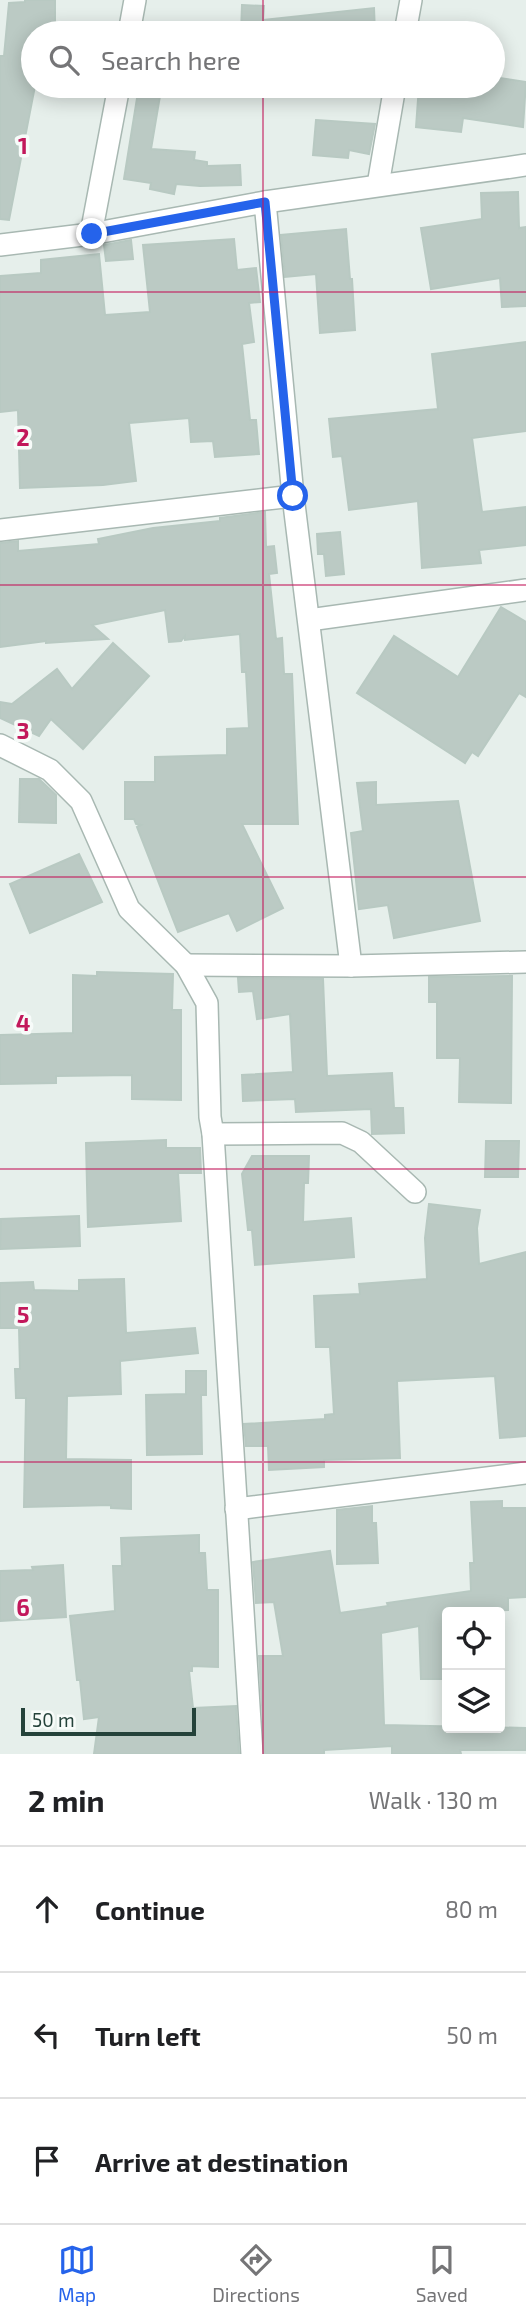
<!DOCTYPE html>
<html lang="en">
<head>
<meta charset="utf-8">
<style>
	body { margin:0; font-family:"Exo 2",sans-serif; background:#f6f6f6; color:#202124 }
	.controls { position:absolute; right:21px; bottom:21px; display:grid; overflow:hidden; border-radius:7px; box-shadow:0 4px 18px #0003 }
	.controls button { width:63px; height:63px; display:grid; place-items:center; padding:0; border:0; border-bottom:2px solid #e0e0e0; background:#fff; color:#202124; font:35px sans-serif }
	.scale { position:absolute; left:21px; bottom:18px; width:175px; box-sizing:border-box; padding-left:7px; border:4px solid #24423a; border-top:0; font-size:19px; line-height:24px; white-space:nowrap; color:#24423a; -webkit-text-stroke:5px #f7fbf9; paint-order:stroke }
	.stop { position:absolute; width:21px; height:21px; margin:-16px; border:5px solid #2563eb; border-radius:50%; background:#fff }
	.stop.end { background:#2563eb; border-color:#fff; box-shadow:0 2px 7px #0008 }
	.list { margin:0; padding:0; list-style:none }
	h2 { display:flex; justify-content:space-between; align-items:center; height:91px; margin:0; padding:0 28px; font-size:30px }
	h2 small { font-size:23px; font-weight:400; color:#757577 }
	.list li { display:grid; grid-template-columns:46px 1fr auto; gap:21px; align-items:center; box-sizing:border-box; height:126px; padding:0 28px; border-top:2px solid #e0e0e0 }
	.list b { display:block; font-size:26px; white-space:nowrap }
	.list em { font-size:23px; font-style:normal; color:#757577 }
	.icon { flex:none; width:38px; height:38px; fill:none; stroke:currentColor; stroke-width:2; stroke-linecap:round; stroke-linejoin:round }
	.map { position:relative; flex:none; width:526px; height:1754px; overflow:hidden }
	.search { position:absolute; background:#fff; box-shadow:0 4px 18px #0003; left:21px; right:21px; top:21px; height:77px; display:flex; align-items:center; gap:18px; box-sizing:border-box; padding:0 24px; border-radius:38px; color:#757577; font-size:26px }
	.sheet { height:469px; background:#fff }
	nav { display:flex; justify-content:space-around; align-items:center; box-sizing:border-box; height:98px; border-top:2px solid #e0e0e0; background:#fff; font-size:19px; color:#757577 }
	nav a { display:grid; justify-items:center; gap:4px }
	nav .on { color:#2563eb }
	.map>svg:first-child { display:block }
</style>
</head>
<body>
<div class="map">
<svg width="526" height="1754" viewBox="0 0 526 1754">
	<rect width="100%" height="100%" fill="#e6efeb"/>
	<!-- building -->
	<g fill="#bbcac4" stroke="#b8c9c2" stroke-width="2">
		<polygon points="25,0 55,0 55,33 33,33 33,86 35,86 9,220 0,219 0,56 4,56 9,3 25,2"/>
		<polygon points="242,5 264,6 263,20 374,8 375,33 241,33"/>
		<polygon points="493,77 526,82 523,127 463,118 461,132 416,127 419,86 493,86"/>
		<polygon points="139,86 161,90 151,149 195,152 194,160 207,162 207,166 240,165 241,185 200,186 176,184 174,194 150,189 151,183 124,179"/>
		<polygon points="316,120 375,124 369,154 349,150 348,158 313,155"/>
		<polygon points="518,192 519,228 526,227 526,306 502,307 500,278 431,289 421,228 482,219 481,193"/>
		<polygon points="346,229 350,279 352,279 355,330 320,333 316,274 285,277 281,235"/>
		<polygon points="234,239 237,270 256,268 260,302 249,303 254,342 242,344 250,420 256,420 259,454 215,457 213,441 191,442 189,418 129,423 136,481 103,485 20,488 18,410 0,412 0,276 41,273 41,260 99,254 105,315 150,312 143,245"/>
		<polygon points="131,240 133,259 106,261 104,245"/>
		<polygon points="526,342 526,431 472,438 482,512 526,507 526,545 479,550 481,563 422,568 418,501 349,510 342,456 333,457 329,419 438,409 432,354"/>
		<polygon points="265,512 266,547 274,546 277,573 269,574 276,639 282,638 284,674 292,674 298,824 242,824 283,908 237,931 229,913 178,932 137,827 141,825 136,824 134,819 125,819 125,782 155,782 155,757 227,755 227,729 249,728 246,672 242,672 240,634 185,640 185,636 181,641 169,642 165,610 92,625 108,639 46,643 46,641 0,647 0,543 18,541 18,551 99,544 98,539 153,528 220,521 220,518"/>
		<polygon points="340,532 344,574 326,576 324,554 318,554 317,534"/>
		<polygon points="501,607 526,622 526,697 519,693 478,756 472,752 465,763 357,693 394,636 458,677"/>
		<polygon points="113,643 149,676 83,749 51,719 39,736 0,718 0,702 12,704 57,669 72,689"/>
		<polygon points="20,779 39,779 56,795 56,823 19,822"/>
		<polygon points="376,782 376,805 458,801 480,921 394,938 388,905 359,909 351,833 363,831 357,783"/>
		<polygon points="79,854 102,902 30,933 10,884"/>
		<polygon points="97,972 173,974 172,1010 181,1010 181,1100 132,1099 132,1075 56,1076 56,1083 0,1084 0,1035 73,1033 73,975 97,976"/>
		<polygon points="512,976 511,1103 459,1102 460,1058 437,1058 437,1002 429,1002 429,977"/>
		<polygon points="238,978 323,979 327,1076 392,1073 394,1108 403,1108 404,1133 372,1134 371,1109 296,1112 295,1099 243,1101 242,1075 293,1072 290,1014 257,1019 253,991 239,992"/>
		<polygon points="166,1140 166,1148 200,1148 201,1173 178,1173 181,1221 88,1227 86,1143"/>
		<polygon points="486,1141 519,1141 518,1177 485,1177"/>
		<polygon points="252,1156 309,1156 308,1183 304,1183 303,1222 351,1218 354,1257 255,1265 252,1230 248,1230 242,1174"/>
		<polygon points="429,1204 480,1210 477,1228 479,1264 526,1252 526,1436 500,1438 495,1376 397,1381 400,1458 324,1460 324,1467 269,1470 268,1446 246,1446 244,1424 325,1419 325,1415 334,1414 330,1347 316,1347 314,1296 360,1294 359,1284 427,1279 425,1238"/>
		<polygon points="79,1216 80,1246 0,1249 1,1219"/>
		<polygon points="124,1279 126,1333 195,1328 198,1353 120,1361 121,1394 67,1396 66,1459 131,1460 131,1509 111,1508 111,1505 24,1507 26,1398 16,1398 15,1369 20,1369 19,1328 0,1328 0,1283 33,1282 34,1290 79,1291 79,1280"/>
		<polygon points="186,1371 206,1371 206,1395 201,1395 202,1454 147,1455 146,1395 186,1394"/>
		<polygon points="502,1501 502,1508 526,1508 526,1597 508,1598 508,1610 447,1612 447,1679 421,1679 419,1626 381,1633 384,1725 526,1728 526,1750 460,1750 461,1754 392,1754 392,1746 324,1750 324,1754 265,1754 259,1656 283,1656 274,1602 256,1603 253,1562 330,1551 340,1613 388,1606 387,1603 471,1591 470,1563 474,1563 471,1502"/>
		<polygon points="372,1506 372,1523 376,1523 378,1563 337,1564 337,1510"/>
		<polygon points="199,1535 199,1553 205,1553 207,1590 218,1590 218,1667 192,1666 192,1671 189,1671 193,1708 236,1706 239,1754 94,1754 99,1717 84,1719 80,1680 77,1680 70,1616 115,1611 113,1566 122,1566 121,1538"/>
		<polygon points="63,1565 66,1617 0,1621 0,1571 33,1570 32,1567"/>
	</g>
	<g fill="none" stroke-linecap="round" stroke-linejoin="round">
		<defs>
			<g id="minor">
				<polyline points="129,33 135,0"/>
				<polyline points="405,33 411,0"/>
				<polyline points="378,185 395,86"/>
				<polyline points="265,202 293,496 351,966"/>
				<polyline points="91,234 119,86"/>
				<polyline points="0,245 91,234 265,202 526,165"/>
				<polyline points="0,530 293,496"/>
				<polyline points="309,620 526,590"/>
				<polyline points="0,745 50,770 81,801 129,909 186,965 207,1003 210,1117 213,1134 252,1754"/>
				<polyline points="186,965 351,966 526,962"/>
				<polyline points="213,1134 342,1133 361,1142 415,1192"/>
				<polyline points="236,1509 526,1473"/>
			</g>
		</defs>
		<!-- minor casing -->
		<use href="#minor" stroke="#a8b8b2" stroke-width="24"/>
		<!-- minor -->
		<use href="#minor" stroke="#fff" stroke-width="21"/>
	</g>
	<g fill="none" stroke-linecap="round" stroke-linejoin="round">
		<!-- route -->
		<polyline stroke="#2563eb" stroke-width="9" points="92,234 265,202 293,496"/>
	</g>
	<!-- grid -->
	<path fill="none" stroke="#c2185b" stroke-width="2" stroke-opacity="0.55" d="M263,0V33M263,86V1754M0,292H526M0,585H526M0,877H526M0,1169H526M0,1462H526"/>
	<g font-size="23" text-anchor="middle" font-weight="bold" fill="#c2185b" stroke="#f7fbf9" stroke-width="7" stroke-linejoin="round" paint-order="stroke">
		<text x="23" y="154">1</text>
		<text x="23" y="446">2</text>
		<text x="23" y="739">3</text>
		<text x="23" y="1031">4</text>
		<text x="23" y="1323">5</text>
		<text x="23" y="1616">6</text>
	</g>
</svg>
<div class="controls">
<button><svg class="icon" aria-label="locate" viewBox="0 0 24 24"><circle cx="12" cy="12" r="6"/><path d="M12 2v4M12 18v4M2 12h4M18 12h4"/></svg></button>
<button><svg class="icon" aria-label="layers" viewBox="0 0 24 24"><path d="M12 4l9 5-9 5-9-5zM3 14l9 5 9-5"/></svg></button>
</div>
<div class="scale">50 m</div>
<div class="stop" style="left:293px;top:496px"></div>
<div class="stop end" style="left:92px;top:234px"></div>
<div class="search"><svg class="icon" aria-label="search" viewBox="0 0 24 24"><circle cx="10" cy="10" r="6"/><path d="M15 15l6 6"/></svg>Search here</div>
</div>
<section class="sheet">
<h2>2 min<small>Walk · 130 m</small></h2>
<ul class="list">
<li><svg class="icon" aria-label="ahead" viewBox="0 0 24 24"><path d="M12 20V5M6 11l6-6 6 6"/></svg><div><b>Continue</b></div><em>80 m</em></li>
<li><svg class="icon" aria-label="left" viewBox="0 0 24 24"><path d="M17 20v-9H6M10 6l-5 5 5 5"/></svg><div><b>Turn left</b></div><em>50 m</em></li>
<li><svg class="icon" aria-label="arrive" viewBox="0 0 24 24"><path d="M6 21V4h12l-3 4 3 4H6"/></svg><div><b>Arrive at destination</b></div></li>
</ul>
</section>
<nav>
<a class="on"><svg class="icon" aria-label="map" viewBox="0 0 24 24"><path d="M3 6l6-2 6 2 6-2v14l-6 2-6-2-6 2zM9 4v14M15 6v14"/></svg>Map</a>
<a><svg class="icon" aria-label="directions" viewBox="0 0 24 24"><path d="M12 3l9 9-9 9-9-9zM9 14v-3h6M13 9l2 2-2 2"/></svg>Directions</a>
<a><svg class="icon" aria-label="saved" viewBox="0 0 24 24"><path d="M7 4h10v16l-5-4-5 4z"/></svg>Saved</a>
</nav>
</body>
</html>
